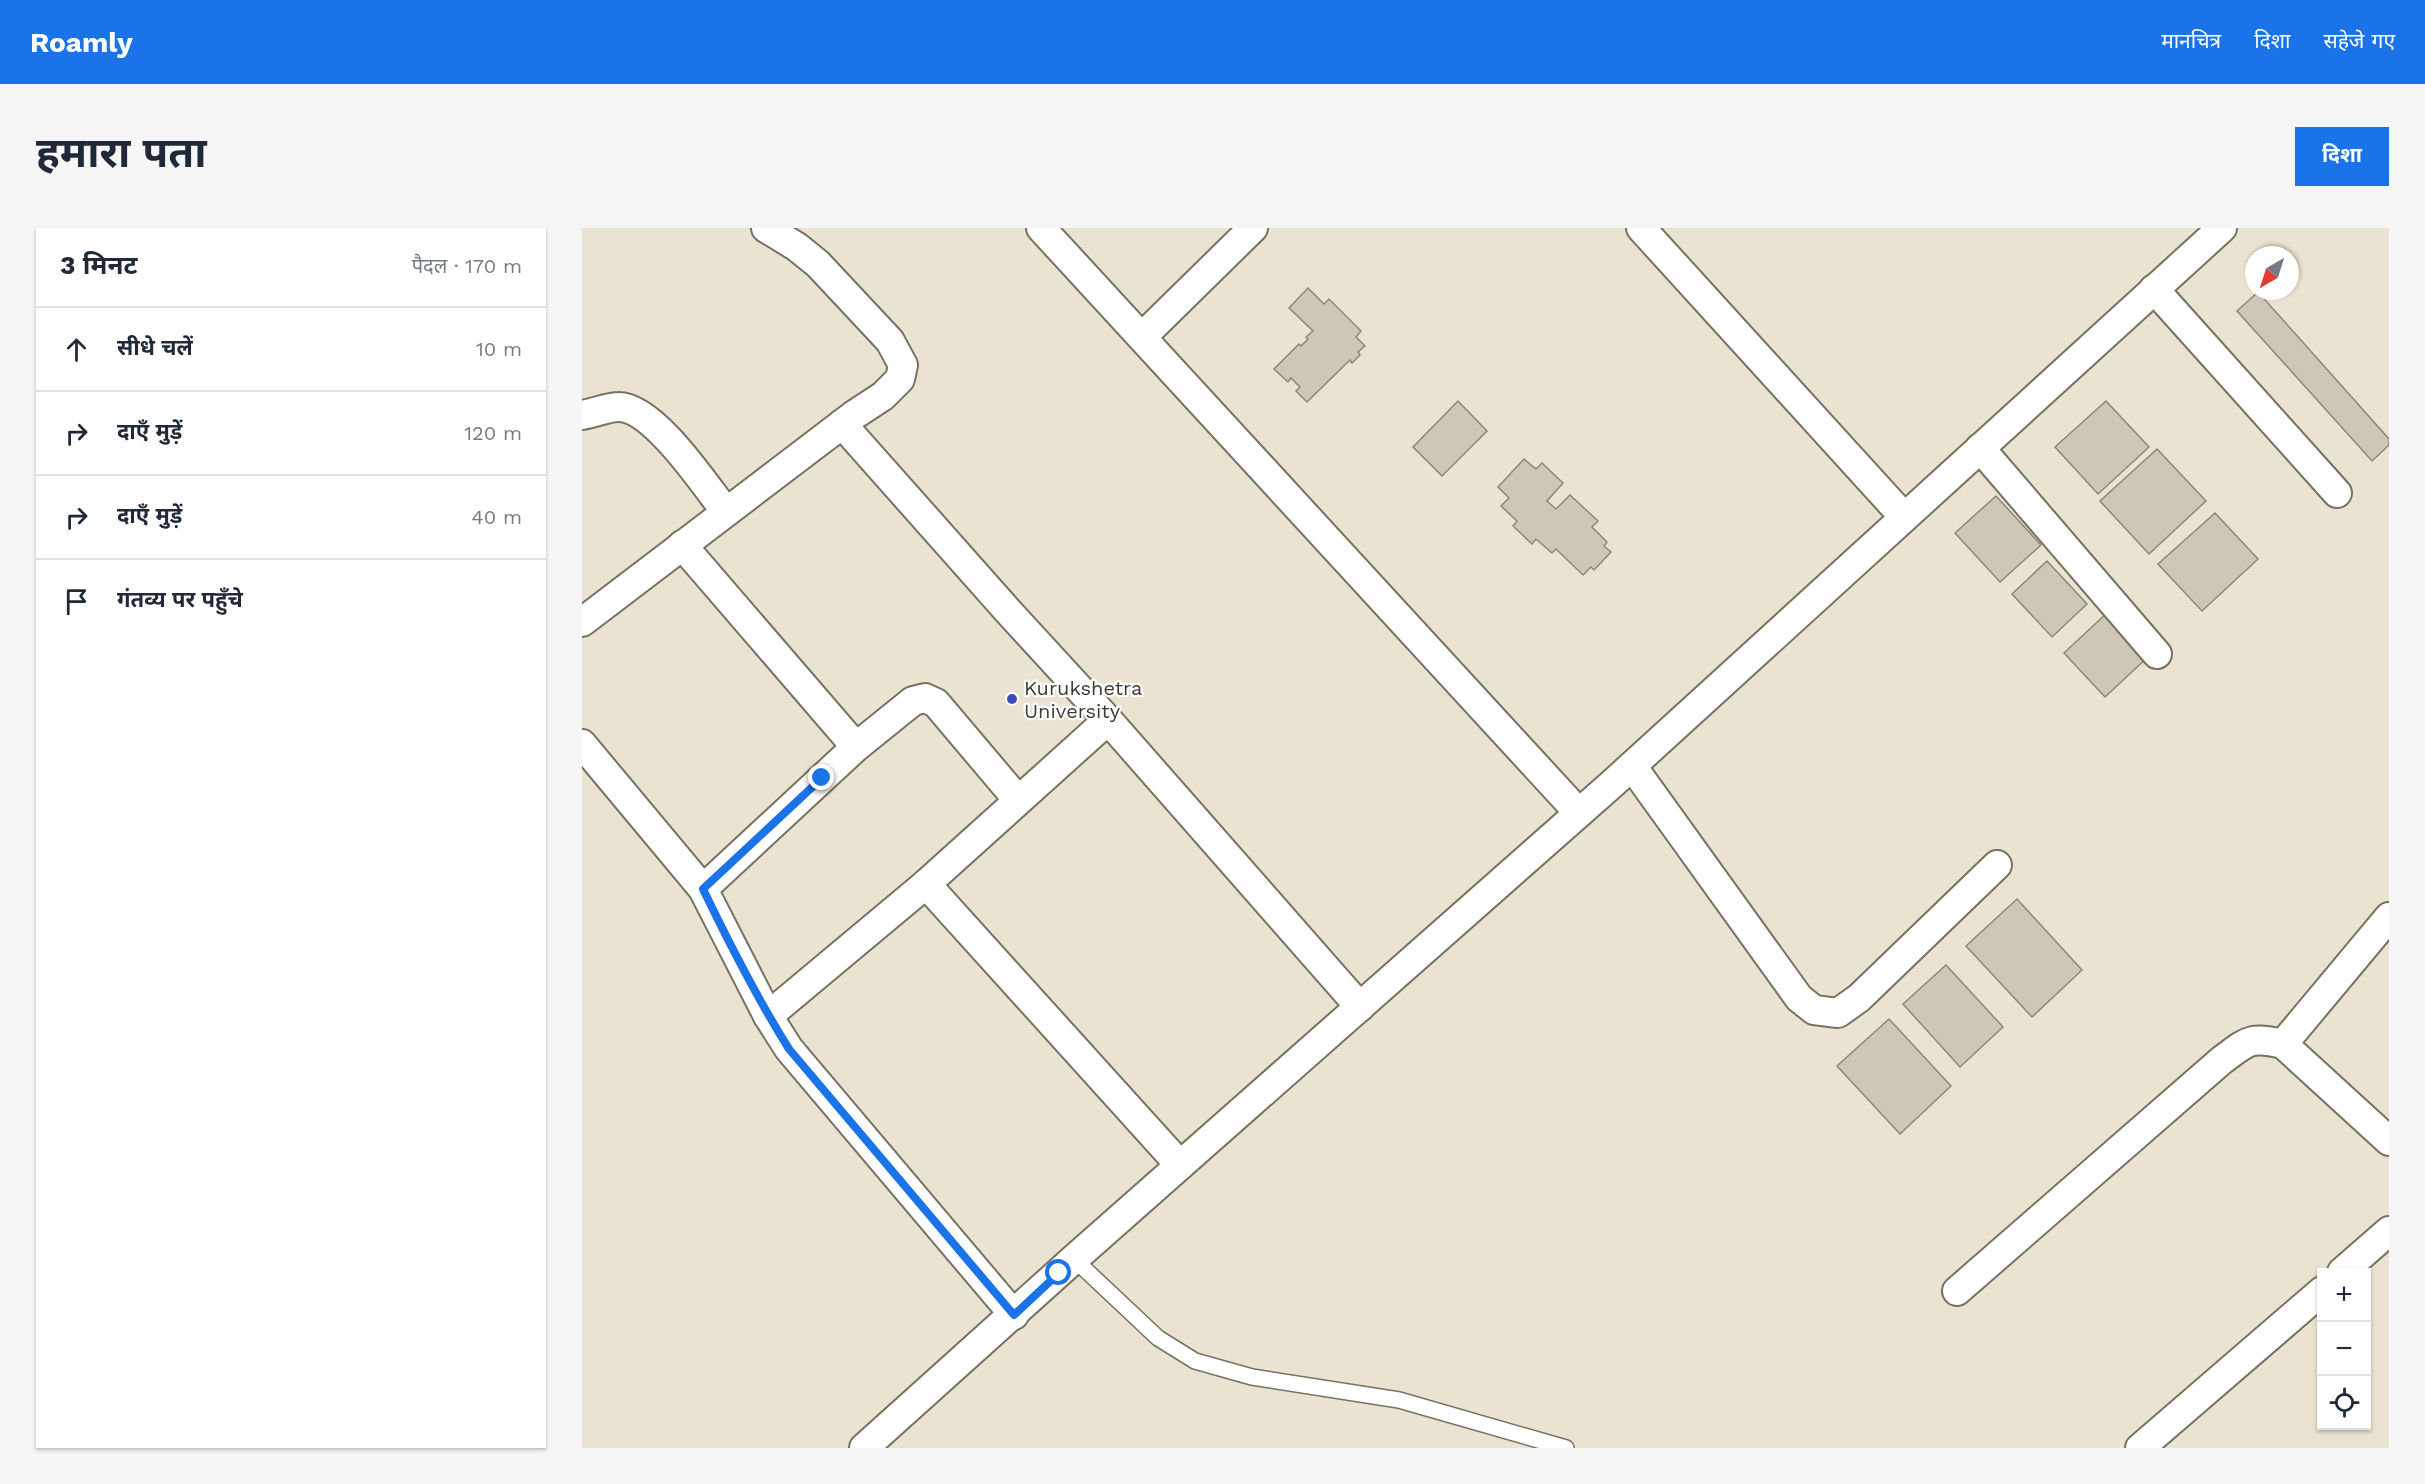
<!DOCTYPE html>
<html lang="hi">
<head>
<meta charset="utf-8">
<style>
	body { margin:0; font-family:"Work Sans","Noto Sans Devanagari",sans-serif; background:#f6f6f7; color:#1f2937 }
	.controls { position:absolute; right:18px; bottom:18px; display:grid; overflow:hidden; border-radius:0px; box-shadow:0 2px 4px #0004 }
	.controls button { width:54px; height:54px; display:grid; place-items:center; padding:0; border:0; border-bottom:2px solid #e0e1e3; background:#fff; color:#1f2937; font:30px sans-serif }
	.compass { position:absolute; left:1663px; top:18px; width:54px; height:54px; border-radius:50%; background:#fff; box-shadow:0 2px 4px #0004; rotate:219deg }
	.stop { position:absolute; width:18px; height:18px; margin:-14px; border:4px solid #1a73e8; border-radius:50%; background:#fff }
	.stop.end { background:#1a73e8; border-color:#fff; box-shadow:0 2px 6px #0008 }
	.list { margin:0; padding:0; list-style:none }
	h2 { display:flex; justify-content:space-between; align-items:center; height:78px; margin:0; padding:0 24px; font-size:26px }
	h2 small { font-size:20px; font-weight:400; color:#747a83 }
	.list li { display:grid; grid-template-columns:39px 1fr auto; gap:18px; align-items:center; box-sizing:border-box; height:84px; padding:0 24px; border-top:2px solid #e0e1e3 }
	.list b { display:block; font-size:22px; white-space:nowrap }
	.list em { font-size:20px; font-style:normal; color:#747a83 }
	.icon { flex:none; width:33px; height:33px; fill:none; stroke:currentColor; stroke-width:2; stroke-linecap:round; stroke-linejoin:round }
	.map { position:relative; flex:none; width:1807px; height:1220px; overflow:hidden; border-radius:0px }
	header { display:flex; align-items:center; gap:36px; box-sizing:border-box; height:84px; padding:0 30px; background:#1a73e8; color:#fff }
	header strong { font-size:28px }
	nav { display:flex; gap:33px; margin-inline-start:auto; font-size:21px }
	.intro { display:flex; align-items:center; justify-content:space-between; box-sizing:border-box; height:144px; padding:0 36px }
	h1 { margin:0; font-size:42px }
	.button { padding:15px 27px; border-radius:0px; background:#1a73e8; color:#fff; font-size:21px; font-weight:700 }
	main { display:flex; gap:36px; padding:0 36px }
	aside { flex:1; background:#fff; border-radius:0px; box-shadow:0 2px 4px #0004 }
	.map>svg:first-child { display:block }
</style>
</head>
<body>
<header>
<strong>Roamly</strong>
<nav><a>मानचित्र</a><a>दिशा</a><a>सहेजे गए</a></nav>
</header>
<div class="intro"><h1>हमारा पता</h1><a class="button">दिशा</a></div>
<main>
<aside>
<h2>3 मिनट<small>पैदल · 170 m</small></h2>
<ul class="list">
<li><svg class="icon" aria-label="ahead" viewBox="0 0 24 24"><path d="M12 20V5M6 11l6-6 6 6"/></svg><div><b>सीधे चलें</b></div><em>10 m</em></li>
<li><svg class="icon" aria-label="right" viewBox="0 0 24 24"><path d="M7 20v-9h11M14 6l5 5-5 5"/></svg><div><b>दाएँ मुड़ें</b></div><em>120 m</em></li>
<li><svg class="icon" aria-label="right" viewBox="0 0 24 24"><path d="M7 20v-9h11M14 6l5 5-5 5"/></svg><div><b>दाएँ मुड़ें</b></div><em>40 m</em></li>
<li><svg class="icon" aria-label="arrive" viewBox="0 0 24 24"><path d="M6 21V4h12l-3 4 3 4H6"/></svg><div><b>गंतव्य पर पहुँचे</b></div></li>
</ul>
</aside>
<div class="map">
<svg width="1807" height="1220" viewBox="0 0 1807 1220">
	<rect width="100%" height="100%" fill="#eae3d2"/>
	<!-- building -->
	<g fill="#cec7b6" stroke="#8d8776" stroke-width="1.5">
		<polygon points="726,60 742,76 747,71 779,103 774,109 783,118 776,124 778,127 770,135 768,132 725,174 714,163 718,159 709,150 706,154 692,141 717,116 719,118 726,111 724,109 731,103 707,80"/>
		<polygon points="1676,64 1807,211 1807,217 1790,233 1655,83"/>
		<polygon points="876,173 905,203 860,248 831,219"/>
		<polygon points="1524,173 1567,219 1516,266 1473,219"/>
		<polygon points="1575,221 1624,273 1567,326 1518,273"/>
		<polygon points="942,231 954,241 960,235 981,255 965,273 974,281 988,267 1016,293 1010,299 1025,314 1022,318 1029,324 1012,342 1009,339 1001,347 974,321 970,325 954,311 950,316 931,298 935,293 919,278 927,270 916,259"/>
		<polygon points="1414,268 1459,317 1418,354 1373,305"/>
		<polygon points="1633,285 1676,331 1620,383 1576,336"/>
		<polygon points="1465,333 1505,376 1470,409 1430,366"/>
		<polygon points="1527,383 1567,428 1523,469 1482,425"/>
		<polygon points="1435,671 1500,742 1450,789 1384,718"/>
		<polygon points="1364,737 1421,799 1378,839 1321,776"/>
		<polygon points="1307,791 1369,858 1318,906 1255,838"/>
	</g>
	<g fill="none" stroke-linecap="round" stroke-linejoin="round">
		<defs>
			<polyline id="lane" points="492,1031 576,1110 613,1133 670,1149 817,1172 984,1220"/>
			<g id="street">
				<polyline points="459,0 997,585"/>
				<polyline points="1059,0 1322,289"/>
				<polyline points="1572,61 1755,265"/>
				<polyline points="560,109 671,0"/>
				<path d="M0,187C12,185 27,179 36,179C71,178 123,257 144,284"/>
				<polyline points="260,196 425,382 526,492 778,779"/>
				<polyline points="1398,220 1575,426"/>
				<polyline points="100,317 274,519"/>
				<polyline points="0,394 272,187 301,168 318,151 321,137 308,113 236,36 215,19 184,0"/>
				<polyline points="0,516 121,661 186,788 207,821 432,1087"/>
				<polyline points="1050,538 1217,770 1232,782 1256,785 1277,770 1415,637"/>
				<polyline points="344,656 598,937"/>
				<polyline points="121,661 274,519 331,473 343,470 354,475 436,572"/>
				<polyline points="186,788 344,656 526,492"/>
				<polyline points="1701,816 1807,689"/>
				<polyline points="1760,1044 1807,1003"/>
				<path d="M1375,1063L1640,832C1666,813 1668,808 1701,816L1807,913"/>
				<polyline points="282,1220 492,1031 1030,556 1640,0"/>
				<polyline points="1558,1220 1740,1063"/>
			</g>
		</defs>
		<!-- lane casing -->
		<use href="#lane" stroke="#777161" stroke-width="18"/>
		<!-- street casing -->
		<use href="#street" stroke="#777161" stroke-width="32"/>
		<!-- lane -->
		<use href="#lane" stroke="#fff" stroke-width="15"/>
		<!-- street -->
		<use href="#street" stroke="#fff" stroke-width="28"/>
	</g>
	<g fill="none" stroke-linecap="round" stroke-linejoin="round">
		<!-- route -->
		<path stroke="#1a73e8" stroke-width="8" d="M240,550L121,661C147,715 175,770 207,821L432,1087L477,1045"/>
	</g>
	<!-- markers -->
	<circle fill="#374fc1" stroke="#fff" stroke-width="2" cx="430" cy="471" r="6"/>
	<g text-anchor="middle" stroke-width="4.5" stroke-linejoin="round" paint-order="stroke">
		<!-- poi labels -->
		<g font-size="20" fill="#3d3a33" stroke="#fff" text-anchor="start">
			<text x="442" y="467">Kurukshetra<tspan x="442" dy="23">University</tspan></text>
		</g>
	</g>
</svg>
<div class="controls">
<button>+</button>
<button>−</button>
<button><svg class="icon" aria-label="locate" viewBox="0 0 24 24"><circle cx="12" cy="12" r="6"/><path d="M12 2v4M12 18v4M2 12h4M18 12h4"/></svg></button>
</div>
<svg class="compass" viewBox="-18 -18 36 36"><path d="M0-13l5 13h-10z" fill="#e53935"/><path d="M0 13l5-13h-10z" fill="#747a83"/></svg>
<div class="stop" style="left:477px;top:1045px"></div>
<div class="stop end" style="left:240px;top:550px"></div>
</div>
</main>
</body>
</html>
